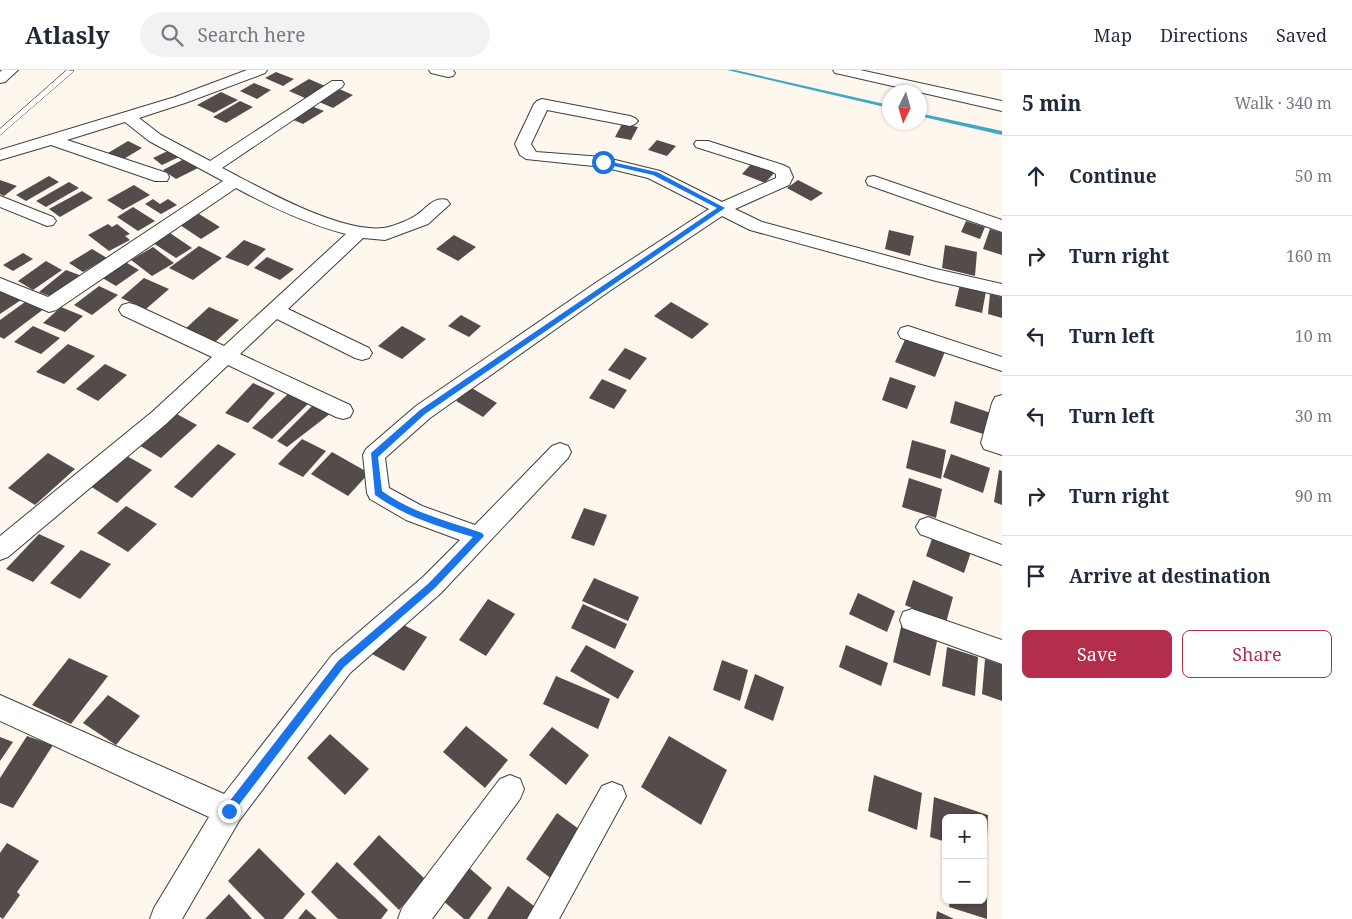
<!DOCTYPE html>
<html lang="en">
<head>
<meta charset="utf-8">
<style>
	body { margin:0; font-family:"Noto Serif",serif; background:#f2f2f3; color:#1f2937 }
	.controls { position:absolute; right:15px; bottom:15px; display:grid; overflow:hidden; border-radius:8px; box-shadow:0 1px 4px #0004 }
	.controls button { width:45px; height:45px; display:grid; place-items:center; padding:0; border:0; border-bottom:1px solid #e0e1e3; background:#fff; color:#1f2937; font:25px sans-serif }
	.compass { position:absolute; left:882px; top:15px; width:45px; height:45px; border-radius:50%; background:#fff; box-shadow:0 1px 4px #0004; rotate:185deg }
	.stop { position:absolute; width:15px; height:15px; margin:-11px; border:4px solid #1a73e8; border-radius:50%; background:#fff }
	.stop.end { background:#1a73e8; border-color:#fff; box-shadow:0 1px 5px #0008 }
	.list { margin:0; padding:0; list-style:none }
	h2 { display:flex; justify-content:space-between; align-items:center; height:65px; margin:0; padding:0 20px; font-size:21px }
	h2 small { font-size:16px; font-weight:400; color:#747a83 }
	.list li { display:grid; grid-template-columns:32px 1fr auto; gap:15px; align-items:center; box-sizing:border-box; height:80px; padding:0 20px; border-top:1px solid #e0e1e3 }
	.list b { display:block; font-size:19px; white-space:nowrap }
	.list em { font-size:16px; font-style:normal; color:#747a83 }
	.actions { display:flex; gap:10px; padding:15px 20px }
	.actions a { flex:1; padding:11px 0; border:1px solid #b32d4d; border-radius:8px; text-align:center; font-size:18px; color:#b32d4d }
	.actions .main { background:#b32d4d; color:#fff }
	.icon { flex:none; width:28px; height:28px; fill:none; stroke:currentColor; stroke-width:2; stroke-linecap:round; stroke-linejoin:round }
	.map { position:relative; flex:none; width:1002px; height:849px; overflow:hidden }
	header { display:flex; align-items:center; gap:30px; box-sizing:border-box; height:70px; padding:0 25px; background:#fff; border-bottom:1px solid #e0e1e3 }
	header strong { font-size:24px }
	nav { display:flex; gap:28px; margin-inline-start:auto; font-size:18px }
	.search { width:350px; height:45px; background:#f2f2f3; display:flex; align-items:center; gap:12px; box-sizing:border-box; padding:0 18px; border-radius:28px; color:#747a83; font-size:19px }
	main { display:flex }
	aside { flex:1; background:#fff }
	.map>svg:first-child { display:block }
</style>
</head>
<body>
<header>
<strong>Atlasly</strong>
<div class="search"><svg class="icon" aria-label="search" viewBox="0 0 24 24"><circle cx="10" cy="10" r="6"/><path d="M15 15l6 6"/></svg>Search here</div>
<nav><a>Map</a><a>Directions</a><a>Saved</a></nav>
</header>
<main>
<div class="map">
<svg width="1002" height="849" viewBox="0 0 1002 849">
	<rect width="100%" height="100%" fill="#fef7ed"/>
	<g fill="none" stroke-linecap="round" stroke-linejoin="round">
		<!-- stream -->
		<g fill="#40a8c4" fill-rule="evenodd">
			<polygon points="727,0 735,0 889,35 889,38"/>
			<polygon points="919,43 1002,61 1002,65 919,46"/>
		</g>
	</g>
	<!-- building -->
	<g fill="#544c4a">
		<polygon points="276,2 294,9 283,16 265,8"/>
		<polygon points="309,9 325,16 305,28 289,21"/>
		<polygon points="254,13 271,20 257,29 240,21"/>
		<polygon points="337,18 353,25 333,38 317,31"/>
		<polygon points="221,22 238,30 214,43 197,35"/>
		<polygon points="240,31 253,37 226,53 213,47"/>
		<polygon points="309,35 324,41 303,54 289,48"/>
		<polygon points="622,54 638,57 631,70 615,67"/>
		<polygon points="657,70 676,76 667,86 648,80"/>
		<polygon points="128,71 142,78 122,90 108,83"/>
		<polygon points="172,79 181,86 162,95 153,88"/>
		<polygon points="186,88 200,97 176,109 163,100"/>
		<polygon points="753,92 776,101 765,113 742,104"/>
		<polygon points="49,106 59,112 26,131 16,125"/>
		<polygon points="0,110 17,116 4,126 0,124"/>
		<polygon points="798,110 823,123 811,131 787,118"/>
		<polygon points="69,112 79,118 46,137 36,131"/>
		<polygon points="134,115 150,125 123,140 107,130"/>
		<polygon points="82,121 93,128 60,147 49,139"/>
		<polygon points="153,129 160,134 168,129 177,135 161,144 145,134"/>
		<polygon points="133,137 155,151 138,161 117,147"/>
		<polygon points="199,144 220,157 201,169 180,155"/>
		<polygon points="966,151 985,157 980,169 961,162"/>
		<polygon points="108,154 112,157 117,154 130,164 125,166 130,170 109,181 88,165"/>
		<polygon points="990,159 1002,163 1002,185 983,179"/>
		<polygon points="889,160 914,166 910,186 885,179"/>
		<polygon points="170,163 192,178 176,188 153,173"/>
		<polygon points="454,165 476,177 458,191 436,179"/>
		<polygon points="244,170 266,179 248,196 225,187"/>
		<polygon points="945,175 977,182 975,206 942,198"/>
		<polygon points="199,176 222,188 193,210 169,198"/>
		<polygon points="153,177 174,193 152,206 131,190"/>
		<polygon points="92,179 107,188 83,202 69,193"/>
		<polygon points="23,183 33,189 13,201 3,195"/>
		<polygon points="267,187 294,199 280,210 254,198"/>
		<polygon points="122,190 139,200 116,216 99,206"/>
		<polygon points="46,191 62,200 33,220 18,211"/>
		<polygon points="66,200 82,206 55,228 39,222"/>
		<polygon points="144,208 169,219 146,239 121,228"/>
		<polygon points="960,214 986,221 982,243 955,236"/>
		<polygon points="99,216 118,225 92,245 74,235"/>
		<polygon points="0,218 21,230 0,244"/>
		<polygon points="990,224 1002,227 1002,248 988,244"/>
		<polygon points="25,232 49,235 4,269 0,267 0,250"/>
		<polygon points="671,232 709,254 692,269 654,246"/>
		<polygon points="61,237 83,246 65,262 43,253"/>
		<polygon points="209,237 239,250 214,273 184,260"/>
		<polygon points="461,245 481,256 469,267 448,256"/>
		<polygon points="33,256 60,268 41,284 14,272"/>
		<polygon points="402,256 426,269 402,289 378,276"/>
		<polygon points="907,265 946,279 935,307 895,292"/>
		<polygon points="68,274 95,286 64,314 36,302"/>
		<polygon points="625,278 647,288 630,310 608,300"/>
		<polygon points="105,294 127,305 98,331 76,319"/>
		<polygon points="890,307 916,316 907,339 882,330"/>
		<polygon points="602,309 627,320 614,339 589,328"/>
		<polygon points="253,313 275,323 248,353 225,343"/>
		<polygon points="470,317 497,333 483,347 456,331"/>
		<polygon points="290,322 310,332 272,369 252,358"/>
		<polygon points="955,331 997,345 992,367 950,353"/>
		<polygon points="314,334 331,343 287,377 277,371"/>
		<polygon points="173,342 197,355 161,388 137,374"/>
		<polygon points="302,369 326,381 303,407 278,394"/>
		<polygon points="912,370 946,380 941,409 906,398"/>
		<polygon points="218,374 236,384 192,428 174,417"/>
		<polygon points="332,382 369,403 348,426 311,404"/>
		<polygon points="48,383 75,399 35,435 8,418"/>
		<polygon points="951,384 990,398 983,423 943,407"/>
		<polygon points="125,385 152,400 117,433 90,416"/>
		<polygon points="999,400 1002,401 1002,435 994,432"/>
		<polygon points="909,408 942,419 936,448 902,437"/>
		<polygon points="126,436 157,454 128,482 97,463"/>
		<polygon points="584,438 607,445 594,476 571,468"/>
		<polygon points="934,463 972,479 964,503 926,486"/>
		<polygon points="39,464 65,476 33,512 6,499"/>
		<polygon points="81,480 111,494 80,529 50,513"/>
		<polygon points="594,508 639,527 628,551 582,531"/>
		<polygon points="913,510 953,527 946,553 905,535"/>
		<polygon points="858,523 895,541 887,562 849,544"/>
		<polygon points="488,529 515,544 486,586 459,570"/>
		<polygon points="583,534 627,554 615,579 571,558"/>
		<polygon points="396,551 427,567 404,601 372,584"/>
		<polygon points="902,553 938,566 930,606 893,592"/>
		<polygon points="586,575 634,601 618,629 570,601"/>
		<polygon points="846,575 888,593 881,616 839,597"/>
		<polygon points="947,577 978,587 975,626 942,616"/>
		<polygon points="69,588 108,606 71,654 32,635"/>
		<polygon points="985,589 1002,595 1002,631 982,624"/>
		<polygon points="722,590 748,600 740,631 713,620"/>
		<polygon points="755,604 784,617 773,651 744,638"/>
		<polygon points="556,606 610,629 598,659 543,634"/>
		<polygon points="108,625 140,646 116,675 83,653"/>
		<polygon points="466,656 508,690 485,718 443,682"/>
		<polygon points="552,657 589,685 566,715 529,685"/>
		<polygon points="330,664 369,699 345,725 307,688"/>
		<polygon points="27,666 53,675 13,738 0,733 0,708"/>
		<polygon points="669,666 727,700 701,755 641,717"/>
		<polygon points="0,667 13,672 0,691"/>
		<polygon points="874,705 922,723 917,760 868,741"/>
		<polygon points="934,727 988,745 986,787 983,786 983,748 946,748 946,772 930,767"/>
		<polygon points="557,743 583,762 553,810 526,789"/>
		<polygon points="379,765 425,809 399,840 353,794"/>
		<polygon points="7,773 39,791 17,822 20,825 3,849 0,847 0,783"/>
		<polygon points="259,778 305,824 283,849 265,849 228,811"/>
		<polygon points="337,792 388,840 381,849 338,849 311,822"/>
		<polygon points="467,796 492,818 469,849 464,849 441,829"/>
		<polygon points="983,800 987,801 987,849 949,837 950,830 983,830"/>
		<polygon points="508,816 534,836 527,849 487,849"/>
		<polygon points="229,824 252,849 205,849"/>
		<polygon points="306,839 317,849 298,849"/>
		<polygon points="937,841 954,849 936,849"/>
	</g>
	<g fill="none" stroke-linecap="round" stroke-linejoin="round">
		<defs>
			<polygon id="lane" points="67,0 74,1 0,65 0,59"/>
			<g id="street">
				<polygon points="2,0 18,0 5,12 0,13 0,2"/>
				<path d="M247,0H267L265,3L185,33L139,48L161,65L210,91L332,11H342L344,14L342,17L222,98C261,118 339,163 383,158C392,157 407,151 415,146C426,140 432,126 447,130L450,134L428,154L385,170L363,168L288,239L369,278L372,283L369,288L362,290L355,288L277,249L240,284L350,335L353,341L350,347L343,349L336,347L228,295L166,354L8,487L0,490V466L152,342L212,287L122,245L119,240L122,235L129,233L136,235L224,276L346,164C307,154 271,137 236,118L56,240L49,242L0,221V208L48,227L223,111L149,71L125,52L67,70L167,103L169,107L167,111H155L51,75L0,90V80L175,27Z"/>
				<polygon points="429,0 453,0 455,3 453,6 448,7 431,3"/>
				<polygon points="833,0 860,0 1002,31 1002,41 840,4 835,3"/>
				<polygon points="542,29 630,46 635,48 638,51 635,54 630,56 547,40 531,74 536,82 603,87 660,101 722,132 776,108 776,104 771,101 696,77 694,74 696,71 708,71 783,95 789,98 793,107 789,115 735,139 762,152 936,199 1002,214 1002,226 936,211 750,160 722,146 611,220 430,348 385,388 389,418 422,436 475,455 552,376 560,373 568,376 571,382 568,388 441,523 350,603 239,751 182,849 150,849 154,838 209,747 0,651 0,625 224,724 332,585 423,507 460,470 406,450 370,429 367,423 363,385 366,379 416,336 597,212 709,139 648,108 603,97 526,89 520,85 515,74 534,34 537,31"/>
				<polygon points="874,106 1002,150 1002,162 868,115 866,111 868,107"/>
				<polygon points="0,126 53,147 56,151 53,155 47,156 0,137"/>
				<polygon points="908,256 1002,287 1002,301 901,268 898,263 901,258"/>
				<polygon points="1002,325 1002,385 984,379 981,373 992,333 995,327"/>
				<polygon points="928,447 1002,475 1002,495 920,464 916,457 920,450"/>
				<polygon points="912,539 1002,570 1002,594 903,558 900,550 903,542"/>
				<polygon points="510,705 520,709 524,719 520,729 432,849 398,849 402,838 500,709"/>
				<polygon points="612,712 622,716 626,726 559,849 527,849 602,716"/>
			</g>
		</defs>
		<!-- lane casing -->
		<use href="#lane" stroke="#3f3f3f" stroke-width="1"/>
		<!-- street casing -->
		<use href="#street" stroke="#3f3f3f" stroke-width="2"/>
		<!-- lane -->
		<use href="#lane" fill="#fff" fill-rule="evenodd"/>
		<!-- street -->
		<use href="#street" fill="#fff" fill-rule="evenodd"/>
	</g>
	<!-- route -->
	<path fill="#1a73e8" d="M603,90L657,102L725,138L425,344L378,387L382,421C412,443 448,451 482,463L484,466L435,518L344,597L232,744L229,746L225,744L224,741L225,737L338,591L429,513L473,467C439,457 404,446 375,425L371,383L420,340L717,138L653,105L601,93Z"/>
</svg>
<div class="controls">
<button>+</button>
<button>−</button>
</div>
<svg class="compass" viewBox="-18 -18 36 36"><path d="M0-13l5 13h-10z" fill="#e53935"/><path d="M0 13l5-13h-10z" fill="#747a83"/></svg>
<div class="stop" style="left:603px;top:92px"></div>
<div class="stop end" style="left:229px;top:741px"></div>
</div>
<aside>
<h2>5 min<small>Walk · 340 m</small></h2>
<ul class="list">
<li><svg class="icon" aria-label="ahead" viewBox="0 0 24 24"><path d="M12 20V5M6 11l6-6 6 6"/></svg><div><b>Continue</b></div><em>50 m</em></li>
<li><svg class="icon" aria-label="right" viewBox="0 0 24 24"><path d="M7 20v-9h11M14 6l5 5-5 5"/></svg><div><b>Turn right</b></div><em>160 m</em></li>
<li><svg class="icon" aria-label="left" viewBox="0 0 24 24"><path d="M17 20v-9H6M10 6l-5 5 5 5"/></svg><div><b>Turn left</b></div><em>10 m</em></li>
<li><svg class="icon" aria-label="left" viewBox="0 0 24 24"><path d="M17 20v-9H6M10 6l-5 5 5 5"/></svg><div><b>Turn left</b></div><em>30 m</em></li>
<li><svg class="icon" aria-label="right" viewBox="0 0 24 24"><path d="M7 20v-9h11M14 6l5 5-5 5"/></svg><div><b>Turn right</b></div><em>90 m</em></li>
<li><svg class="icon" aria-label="arrive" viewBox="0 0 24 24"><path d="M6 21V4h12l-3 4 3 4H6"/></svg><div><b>Arrive at destination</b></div></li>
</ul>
<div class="actions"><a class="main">Save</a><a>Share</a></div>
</aside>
</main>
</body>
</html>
